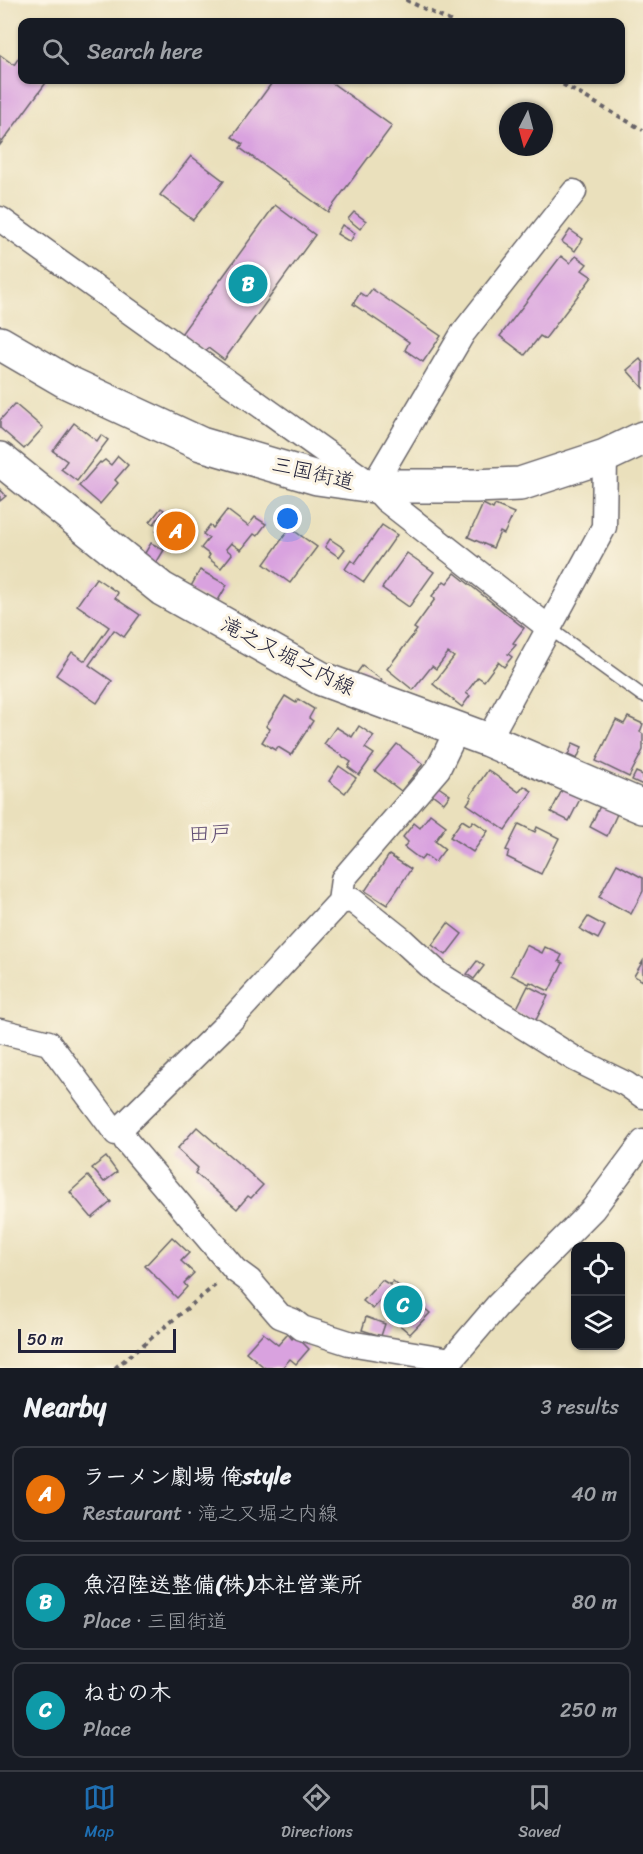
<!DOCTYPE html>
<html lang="en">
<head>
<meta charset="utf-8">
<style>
	body { margin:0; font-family:Sriracha,"Klee One",sans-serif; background:#20242c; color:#f1f3f6 }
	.controls { position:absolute; right:18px; bottom:18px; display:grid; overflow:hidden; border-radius:12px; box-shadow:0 2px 4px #0004 }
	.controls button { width:54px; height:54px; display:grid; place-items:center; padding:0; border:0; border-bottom:2px solid #363941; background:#171b24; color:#f1f3f6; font:30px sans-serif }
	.compass { position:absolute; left:499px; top:102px; width:54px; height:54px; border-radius:50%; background:#171b24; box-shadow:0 2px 4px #0004; rotate:186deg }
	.scale { position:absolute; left:18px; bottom:15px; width:158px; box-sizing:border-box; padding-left:6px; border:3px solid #22223b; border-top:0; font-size:16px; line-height:21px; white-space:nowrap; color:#22223b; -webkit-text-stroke:4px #fcf5e5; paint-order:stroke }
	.you { position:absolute; left:288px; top:519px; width:21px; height:21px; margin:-15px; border:4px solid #fff; border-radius:50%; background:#1a73e8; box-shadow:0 0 0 9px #1a73e833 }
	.badge { display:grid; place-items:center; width:39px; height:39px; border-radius:50%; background:#1f6fb2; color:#fff; font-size:20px; font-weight:700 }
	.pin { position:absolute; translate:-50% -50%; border:3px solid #fff; box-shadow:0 2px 6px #0006 }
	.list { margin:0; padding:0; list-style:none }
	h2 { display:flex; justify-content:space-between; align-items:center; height:78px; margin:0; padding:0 24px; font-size:26px }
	h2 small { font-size:20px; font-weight:400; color:#9ea1a6 }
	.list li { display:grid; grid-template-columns:39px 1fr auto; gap:18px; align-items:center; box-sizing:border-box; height:96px; margin:0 12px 12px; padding:0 12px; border:2px solid #363941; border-radius:12px }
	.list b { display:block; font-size:22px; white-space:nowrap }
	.list p { margin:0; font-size:20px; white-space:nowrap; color:#9ea1a6 }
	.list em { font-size:20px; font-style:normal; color:#9ea1a6 }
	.icon { flex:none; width:33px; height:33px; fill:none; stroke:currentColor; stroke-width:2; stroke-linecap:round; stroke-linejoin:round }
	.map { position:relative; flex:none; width:643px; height:1368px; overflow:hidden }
	.search { position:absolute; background:#171b24; box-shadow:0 2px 4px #0004; left:18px; right:18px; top:18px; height:66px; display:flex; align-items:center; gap:15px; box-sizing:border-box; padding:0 21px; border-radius:12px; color:#9ea1a6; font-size:22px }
	.sheet { height:402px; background:#171b24 }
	nav { display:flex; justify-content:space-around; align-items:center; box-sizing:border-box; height:84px; border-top:2px solid #363941; background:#171b24; font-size:16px; color:#9ea1a6 }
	nav a { display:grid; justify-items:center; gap:3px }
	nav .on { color:#1f6fb2 }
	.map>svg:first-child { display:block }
</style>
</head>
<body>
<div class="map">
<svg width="643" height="1368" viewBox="0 0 643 1368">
	<rect width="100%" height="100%" fill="#fcf5e5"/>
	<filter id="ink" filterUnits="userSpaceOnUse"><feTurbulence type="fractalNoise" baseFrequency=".0167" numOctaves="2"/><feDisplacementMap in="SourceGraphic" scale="12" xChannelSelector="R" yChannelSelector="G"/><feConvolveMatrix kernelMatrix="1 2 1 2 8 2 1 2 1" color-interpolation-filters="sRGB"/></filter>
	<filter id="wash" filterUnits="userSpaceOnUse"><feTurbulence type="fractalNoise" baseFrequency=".008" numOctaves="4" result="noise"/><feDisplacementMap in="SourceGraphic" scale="24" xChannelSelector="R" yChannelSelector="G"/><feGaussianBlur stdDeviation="1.35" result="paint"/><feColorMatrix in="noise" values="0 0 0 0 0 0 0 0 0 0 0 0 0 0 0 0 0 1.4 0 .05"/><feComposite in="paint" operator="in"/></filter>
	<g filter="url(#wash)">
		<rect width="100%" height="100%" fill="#eae0bc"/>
		<g id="blocks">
			<!-- building -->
			<g fill="#d9a2df">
				<polygon points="22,53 22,80 48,80 0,145 0,55 14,65"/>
				<polygon points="274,80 279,82 280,80 328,80 392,126 328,212 240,148 243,144 232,137"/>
				<polygon points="191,156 224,181 193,220 160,195"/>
				<polygon points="275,205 315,235 224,360 208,348 206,352 181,334"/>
				<polygon points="354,212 366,221 360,229 348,219"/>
				<polygon points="342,225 355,233 350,242 337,234"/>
				<polygon points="570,230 583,239 575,251 562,242"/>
				<polygon points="561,256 570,263 576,256 587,264 582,270 592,277 545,339 540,336 525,355 500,336"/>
				<polygon points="372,289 441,336 423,362 405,350 409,342 353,304 360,293 366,297"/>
				<polygon points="640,359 643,363 643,388 627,370"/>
				<polygon points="15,404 43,428 24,449 0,428 0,420"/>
				<polygon points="74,423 97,441 101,435 108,440 77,481 61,469 67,461 53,451"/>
				<polygon points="118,456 128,465 115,480 118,483 100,504 79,486 100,462 101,463 105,460 111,465"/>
				<polygon points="0,489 6,496 0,501"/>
				<polygon points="483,504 493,509 495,505 514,513 504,534 500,532 493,548 468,537"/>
				<polygon points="161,508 164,510 154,524 150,522"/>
				<polygon points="227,510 248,526 255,517 266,524 257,536 254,534 241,550 231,543 226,549 232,554 221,568 208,558 210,555 201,548 209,538 203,534 210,525 213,528"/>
				<polygon points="168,515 189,530 177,547 156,531"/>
				<polygon points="382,525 397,535 364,582 345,569 351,560 355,563"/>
				<polygon points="290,528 317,547 290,583 264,564"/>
				<polygon points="330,539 345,549 339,557 325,547"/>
				<polygon points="151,543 164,550 155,565 142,558"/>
				<polygon points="407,553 434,572 409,607 382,588"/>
				<polygon points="200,570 227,585 216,604 189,590"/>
				<polygon points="455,573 524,628 513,643 516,645 508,654 512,657 504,667 498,662 484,681 478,677 466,693 470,696 462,707 433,684 454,657 448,653 436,669 432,666 413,690 387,669 417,630 414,628 435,599 432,596 444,581 447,583"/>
				<polygon points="96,578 118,593 115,598 140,615 124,637 114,630 89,665 112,681 97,703 56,675 72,652 85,661 109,627 77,605"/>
				<polygon points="362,666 382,680 373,692 353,678"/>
				<polygon points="285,696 296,703 298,699 314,709 309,718 313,721 291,755 278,747 275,750 262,742 270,729 266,726"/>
				<polygon points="628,717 643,724 640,732 643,734 643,750 629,777 596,761 616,720 624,724"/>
				<polygon points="359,726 374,736 365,748 374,754 359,775 348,767 351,762 324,744 336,727 352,737"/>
				<polygon points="573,743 582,747 577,759 568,755"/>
				<polygon points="397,744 423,764 401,791 375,771"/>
				<polygon points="339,766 356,778 345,793 329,781"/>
				<polygon points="488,770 519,792 524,786 532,791 505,830 467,804 472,797 470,796"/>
				<polygon points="636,772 643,775 643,785 632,780"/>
				<polygon points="437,786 450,795 444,803 432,794"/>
				<polygon points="563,788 581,797 569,821 551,812"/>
				<polygon points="600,806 617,814 607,836 590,827"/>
				<polygon points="430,814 446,826 435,841 445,849 435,862 425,855 421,860 404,847 408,842 403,837 414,823 420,828"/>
				<polygon points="462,820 470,825 473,821 488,831 473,852 450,837"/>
				<polygon points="519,824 535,832 537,827 559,838 541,874 507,857 509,851 506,850"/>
				<polygon points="389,855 411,869 387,905 365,891"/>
				<polygon points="617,864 643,878 643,891 631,914 599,897"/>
				<polygon points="588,917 605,926 598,939 580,929"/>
				<polygon points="448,923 462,934 446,955 432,945"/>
				<polygon points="526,945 542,953 545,947 562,955 559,961 563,963 549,991 530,982 529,984 511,975"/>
				<polygon points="477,961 484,966 474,979 467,974"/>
				<polygon points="643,961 643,981 634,976"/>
				<polygon points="528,986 548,996 535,1022 515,1012"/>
				<polygon points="197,1127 263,1185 251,1198 248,1196 237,1209 195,1173 198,1168 177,1149"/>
				<polygon points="106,1157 117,1172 104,1182 92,1168"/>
				<polygon points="88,1176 111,1202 92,1218 70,1192"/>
				<polygon points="172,1237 189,1253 181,1261 194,1273 184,1283 187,1287 177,1298 145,1266"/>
				<polygon points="382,1280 390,1285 393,1281 430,1313 410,1334 386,1313 390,1309 380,1301 373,1309 363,1301"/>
				<polygon points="366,1317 385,1324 381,1336 362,1330"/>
				<polygon points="263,1333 278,1345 288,1334 292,1339 295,1335 309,1349 296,1364 290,1359 282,1368 265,1368 246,1352"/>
			</g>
		</g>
	</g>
	<g filter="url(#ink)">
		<use href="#blocks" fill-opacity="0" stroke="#686468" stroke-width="1.5"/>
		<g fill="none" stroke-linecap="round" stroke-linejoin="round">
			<defs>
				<polyline id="lane" points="549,628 643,696"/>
				<g id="street">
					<polyline points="0,219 373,486 386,500 549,628"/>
					<polyline points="373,486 463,333 574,192"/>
					<polyline points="488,740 604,527 605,456"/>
					<polyline points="340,902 343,879 438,769 457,730"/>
					<polyline points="0,1031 49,1043 116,1133 230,1021 336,906 340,902 352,900 401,939 440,975 575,1059 626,1084 643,1096"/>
					<polyline points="121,1128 126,1141 235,1270 250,1281 280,1316 293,1321 302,1328 349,1343 451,1360"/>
					<polyline points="444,1368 497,1306 593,1209 643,1142"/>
				</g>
				<polyline id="secondary" points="0,459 162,589 322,679 488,740 643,807"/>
				<polyline id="highway" points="0,343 67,382 201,444 317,478 373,486 475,486 520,484 605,456 643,438"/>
			</defs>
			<!-- lane casing -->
			<use href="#lane" stroke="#686468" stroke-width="15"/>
			<!-- street casing -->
			<use href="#street" stroke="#686468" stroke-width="27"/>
			<!-- secondary casing -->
			<use href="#secondary" stroke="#686468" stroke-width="36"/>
			<!-- highway casing -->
			<use href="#highway" stroke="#686468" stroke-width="36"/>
			<!-- path -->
			<g stroke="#686468" stroke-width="4" stroke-dasharray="4.5 4.5" stroke-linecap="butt">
				<polyline points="406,0 452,22"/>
				<polyline points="555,80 643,130"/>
				<polyline points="115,1368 218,1283"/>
			</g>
			<!-- lane -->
			<use href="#lane" stroke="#fff" stroke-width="12"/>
			<!-- street -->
			<use href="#street" stroke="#fff" stroke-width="24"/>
			<!-- secondary -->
			<use href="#secondary" stroke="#fff" stroke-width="33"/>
			<!-- highway -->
			<use href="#highway" stroke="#fff" stroke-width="33"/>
		</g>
	</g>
	<g text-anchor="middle" stroke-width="6" stroke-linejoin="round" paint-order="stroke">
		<!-- street labels -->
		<g font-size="21" fill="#22223b" stroke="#fcf5e5">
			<text transform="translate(313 473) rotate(13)" y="7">三国街道</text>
			<text transform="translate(288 656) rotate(27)" y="7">滝之又堀之内線</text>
		</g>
		<!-- neighbourhood labels -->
		<g font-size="22" fill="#624f74" stroke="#fcf5e5">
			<text x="210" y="841">田戸</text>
		</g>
	</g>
</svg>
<div class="controls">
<button><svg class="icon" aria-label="locate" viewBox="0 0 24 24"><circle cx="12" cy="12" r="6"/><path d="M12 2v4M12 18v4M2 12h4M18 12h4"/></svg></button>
<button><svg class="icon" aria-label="layers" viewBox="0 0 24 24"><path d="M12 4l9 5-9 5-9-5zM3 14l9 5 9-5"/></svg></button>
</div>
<svg class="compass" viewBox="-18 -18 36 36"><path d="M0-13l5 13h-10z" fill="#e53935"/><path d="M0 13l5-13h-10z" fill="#9ea1a6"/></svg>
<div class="scale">50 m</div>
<div class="you"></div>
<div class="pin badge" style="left:176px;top:531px;background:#e8710a">A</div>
<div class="pin badge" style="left:248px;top:284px;background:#0f9aa8">B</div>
<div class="pin badge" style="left:403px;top:1305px;background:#0f9aa8">C</div>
<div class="search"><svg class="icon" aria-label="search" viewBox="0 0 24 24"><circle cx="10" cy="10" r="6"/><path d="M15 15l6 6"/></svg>Search here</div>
</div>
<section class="sheet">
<h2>Nearby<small>3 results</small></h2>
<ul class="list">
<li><span class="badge" style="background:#e8710a">A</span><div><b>ラーメン劇場 俺style</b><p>Restaurant · 滝之又堀之内線</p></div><em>40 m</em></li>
<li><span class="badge" style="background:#0f9aa8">B</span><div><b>魚沼陸送整備(株)本社営業所</b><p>Place · 三国街道</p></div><em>80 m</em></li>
<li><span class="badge" style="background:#0f9aa8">C</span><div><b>ねむの木</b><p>Place</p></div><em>250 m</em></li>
</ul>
</section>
<nav>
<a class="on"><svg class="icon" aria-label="map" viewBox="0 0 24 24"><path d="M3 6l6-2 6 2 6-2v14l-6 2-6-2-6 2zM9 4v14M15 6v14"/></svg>Map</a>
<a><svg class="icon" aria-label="directions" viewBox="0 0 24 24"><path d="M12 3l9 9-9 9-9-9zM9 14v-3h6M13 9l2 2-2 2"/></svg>Directions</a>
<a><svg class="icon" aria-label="saved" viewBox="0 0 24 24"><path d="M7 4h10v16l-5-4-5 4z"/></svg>Saved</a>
</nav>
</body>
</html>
